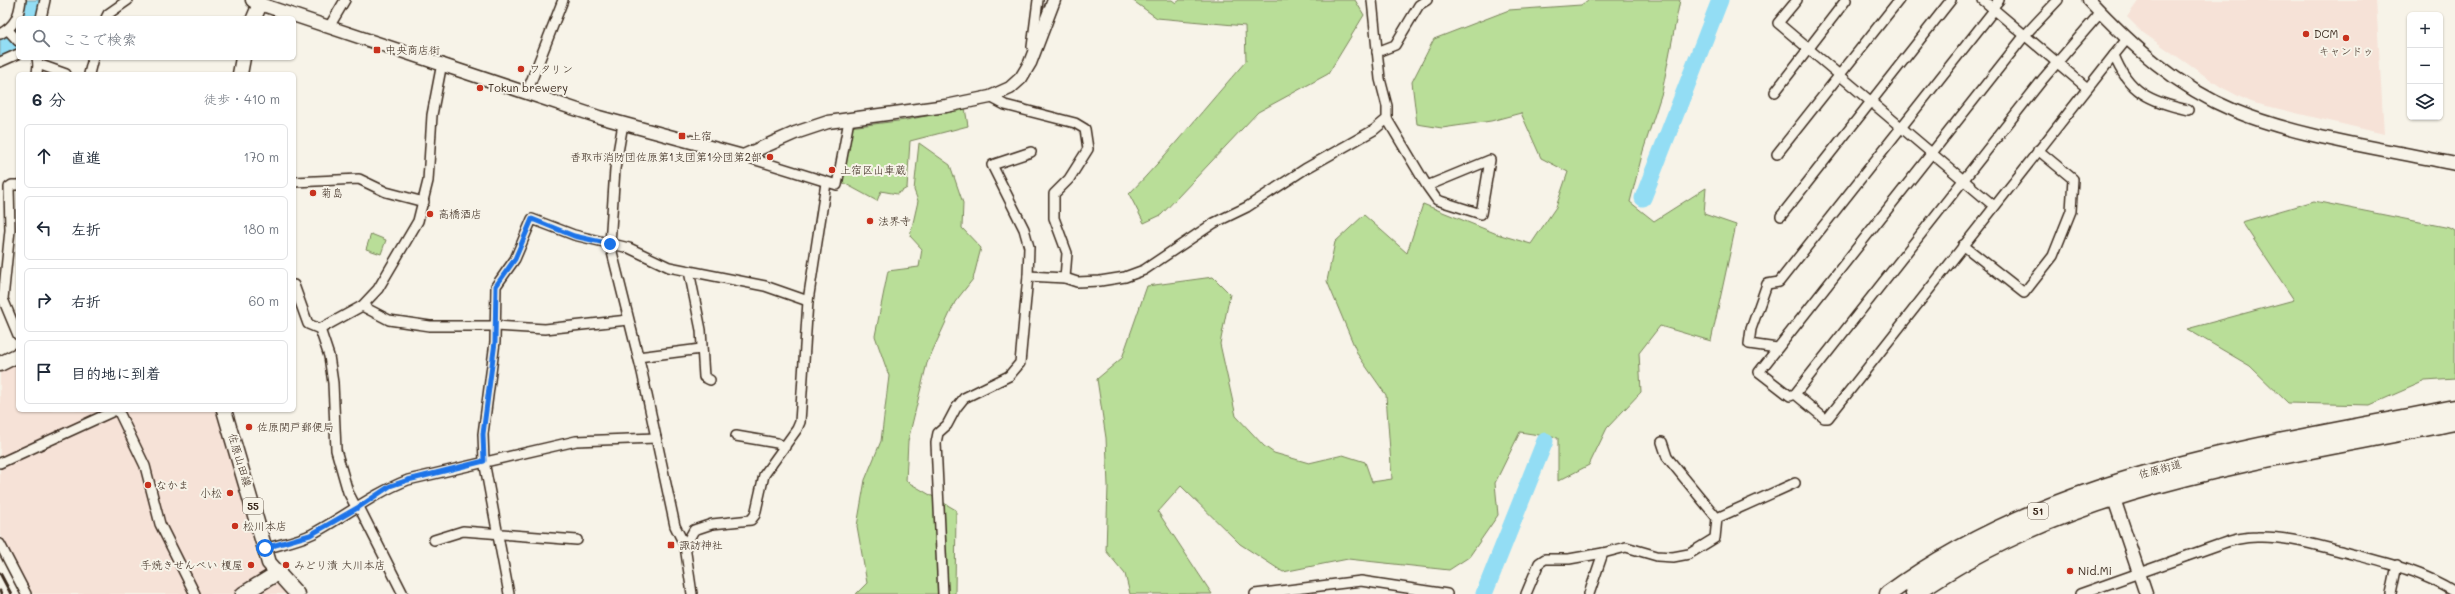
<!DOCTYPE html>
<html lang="ja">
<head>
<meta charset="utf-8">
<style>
	body { margin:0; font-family:Mali,"Klee One",sans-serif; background:#f6f6f7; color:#1f2937 }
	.controls { position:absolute; right:12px; top:12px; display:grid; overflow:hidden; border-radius:6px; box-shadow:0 1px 3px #0004 }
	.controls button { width:36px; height:36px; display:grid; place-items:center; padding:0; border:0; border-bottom:1px solid #e0e1e3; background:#fff; color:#1f2937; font:20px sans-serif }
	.stop { position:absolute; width:12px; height:12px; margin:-9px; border:3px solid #1a73e8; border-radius:50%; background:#fff }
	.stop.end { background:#1a73e8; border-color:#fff; box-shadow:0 1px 4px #0008 }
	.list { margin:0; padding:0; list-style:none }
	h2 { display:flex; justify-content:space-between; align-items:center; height:52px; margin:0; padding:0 16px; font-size:17px }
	h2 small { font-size:13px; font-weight:400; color:#747a83 }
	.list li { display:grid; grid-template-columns:26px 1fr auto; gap:12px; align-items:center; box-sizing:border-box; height:64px; margin:0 8px 8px; padding:0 8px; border:1px solid #e0e1e3; border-radius:6px }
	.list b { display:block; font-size:15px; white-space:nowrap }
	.list em { font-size:13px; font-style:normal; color:#747a83 }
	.icon { flex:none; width:22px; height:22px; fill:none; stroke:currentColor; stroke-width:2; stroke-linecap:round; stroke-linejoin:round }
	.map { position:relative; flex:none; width:2455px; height:594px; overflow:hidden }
	.search { position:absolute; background:#fff; box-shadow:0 1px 3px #0004; left:16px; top:16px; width:280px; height:44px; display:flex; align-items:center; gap:10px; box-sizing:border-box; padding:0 14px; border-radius:6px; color:#747a83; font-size:15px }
	.panel { position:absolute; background:#fff; box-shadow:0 1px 3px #0004; left:16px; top:72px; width:280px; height:340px; border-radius:6px }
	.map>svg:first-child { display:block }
</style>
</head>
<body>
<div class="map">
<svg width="2455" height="594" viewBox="0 0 2455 594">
	<rect width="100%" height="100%" fill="#f7f3e8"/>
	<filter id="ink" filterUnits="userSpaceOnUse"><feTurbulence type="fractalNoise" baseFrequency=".025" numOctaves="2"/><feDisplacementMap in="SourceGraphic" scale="8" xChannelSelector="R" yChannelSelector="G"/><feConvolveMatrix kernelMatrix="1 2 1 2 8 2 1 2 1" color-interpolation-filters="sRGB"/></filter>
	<g filter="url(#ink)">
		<!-- built -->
		<g fill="#f6e2d7">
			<polygon points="2139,0 2376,0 2384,134 2250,102 2221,87 2142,32 2127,17"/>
			<polygon points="18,362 18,410 215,410 235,470 258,560 290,594 33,594 0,536 0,373"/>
		</g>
		<!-- green -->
		<g fill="#b9de98" stroke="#7a845b">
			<path d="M1132,0H1172L1176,3L1180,0H1355L1364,15L1328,74L1258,112L1161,215L1144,223L1129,194C1170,152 1207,105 1246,61L1245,26L1157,18Z"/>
			<polygon points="1588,0 1680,0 1662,92 1643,151 1630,202 1654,221 1706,188 1704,214 1736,225 1711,341 1660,326 1639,353 1641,392 1607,428 1589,465 1558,481 1558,438 1520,432 1495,483 1498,515 1469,557 1449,570 1348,559 1283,572 1240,544 1181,486 1158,512 1212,594 1130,594 1125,574 1106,551 1108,486 1106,438 1097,379 1122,358 1147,286 1213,277 1230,294 1220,344 1236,416 1264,446 1274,453 1309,463 1343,455 1365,462 1372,482 1392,479 1386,395 1358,355 1327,281 1335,242 1364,215 1407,253 1423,204 1497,234 1531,244 1556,207 1568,172 1541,158 1521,113 1491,121 1442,128 1417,124 1412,82 1434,39 1509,10 1581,5"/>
			<polygon points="965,108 968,126 910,141 907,188 897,194 881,191 877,201 842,182 850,127 906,120"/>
			<polygon points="919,143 950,165 963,203 962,228 981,248 973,279 955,302 927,363 908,441 906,481 956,510 955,594 856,594 867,583 857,526 865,480 881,441 889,376 875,336 888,271 919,267 922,249 910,236 918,201 914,190"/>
			<polygon points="2314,201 2450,228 2455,231 2455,379 2425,381 2370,405 2288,403 2250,366 2187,329 2294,300 2242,222"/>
			<polygon points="371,234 386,240 381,254 366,249"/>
		</g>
		<!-- water -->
		<g fill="#93ddf4" stroke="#70959e">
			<polygon points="26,0 40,0 36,18 23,18"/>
			<polygon points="18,27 18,48 0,57 0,40 10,36"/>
		</g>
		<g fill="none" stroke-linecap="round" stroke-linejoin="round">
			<!-- river -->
			<g stroke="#93ddf4" stroke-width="17">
				<polyline points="1643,198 1720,0"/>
				<polyline points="1484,594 1545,441"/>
			</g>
			<defs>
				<g id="street">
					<polyline points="1797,0 1778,23 1994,206"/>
					<polyline points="1983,0 2086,87"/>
					<polyline points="2058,0 2025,35 1759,372 1790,396 1795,394 2043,79 2101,12"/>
					<polyline points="1992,8 1999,0"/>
					<polyline points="41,18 45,0"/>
					<polyline points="106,18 108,14 128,0"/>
					<polyline points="329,27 345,0"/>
					<polyline points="8,30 18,41"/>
					<path d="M0,34C15,26 19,16 21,0"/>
					<path d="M2127,39L2114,55C2128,92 2151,102 2188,110"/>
					<polyline points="1032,47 1038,0"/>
					<polyline points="1377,52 1395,45 1419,5 1427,0"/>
					<polyline points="37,58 38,64 66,74"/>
					<polyline points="0,62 18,54"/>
					<polyline points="37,74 38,64"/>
					<polyline points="89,74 93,58"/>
					<polyline points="527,92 563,0"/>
					<polyline points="1775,92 1846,0"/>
					<polyline points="990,97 1005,105 1075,123 1085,129 1088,149 1069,179 1054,194 1054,218 1067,253 1065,278"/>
					<polyline points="1387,119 1427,186 1490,160 1481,214 1437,200 1427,186"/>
					<polyline points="623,124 615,169 610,244 642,372 675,526 685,546 692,594"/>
					<polyline points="1777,154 1899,0"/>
					<polyline points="743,156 837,185 849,120"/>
					<polyline points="294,182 359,179 386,192 424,202"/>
					<polyline points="18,185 12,185 9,187 10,230 3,299 18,335"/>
					<polyline points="1781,216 1951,0"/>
					<polyline points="1963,245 2024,293 2053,256 2071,211 2073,179 2038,150"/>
					<polyline points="689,271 701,330 704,377 710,380"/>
					<polyline points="1028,276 1029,247 1024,229 992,165 1031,152"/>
					<polyline points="294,285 308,324 320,329 329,356 333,383 336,450 348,492 357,509"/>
					<polyline points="362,306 389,320 430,326 496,326 545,329 628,320"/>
					<polyline points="320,329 362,306 378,289 418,221 428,181 432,115 442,63"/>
					<polyline points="1777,348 1749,344 1751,329 1767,284 1779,282 1994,10"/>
					<polyline points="638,357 701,349"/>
					<polyline points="1795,394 1824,418 1828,418 2114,55"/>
					<polyline points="118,410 145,466 160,524 195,594"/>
					<polyline points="736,436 777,443 785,447"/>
					<polyline points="0,463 116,410"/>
					<polyline points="359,507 403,594"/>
					<polyline points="1717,518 1795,483"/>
					<polyline points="434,540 463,531 577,540"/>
					<polyline points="0,544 26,594"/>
					<polyline points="685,546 694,530 712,524 751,520 755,515 764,475 797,429 800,422 808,301 826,183"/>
					<path d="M265,549C280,544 298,541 312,534C344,517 374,493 408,480L576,441L656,438"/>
					<polyline points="509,594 484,461 483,434 495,342 496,286 515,259 532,219 574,235 629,248 669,267 765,286 808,301"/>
					<polyline points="943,594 936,443 938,433 947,425 956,408 964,398 1009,376 1020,363 1028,276 1065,278 1077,282 1100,281 1125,277 1144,270 1214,223 1247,207 1305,169 1374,130 1387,119 1387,106 1380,79 1372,0"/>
					<polyline points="1255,594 1361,581 1447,594"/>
					<polyline points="1526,594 1539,563 1545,559 1569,559 1603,553"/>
					<polyline points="1589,594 1603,553 1626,547 1657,556 1673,557 1689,554 1715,538 1717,518 1667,457 1662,442"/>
					<path d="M2080,594L2218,545C2231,540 2243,537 2257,537C2287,536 2315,545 2344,552C2383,562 2420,570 2455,592"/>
					<polyline points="2391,594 2397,565"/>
				</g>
				<g id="secondary">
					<path d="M2089,0C2131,45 2177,87 2235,111C2301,138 2385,149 2455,164"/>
					<polyline points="260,4 599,117 743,156 795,133 828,122 946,106 990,97 1010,88 1021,78 1030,63 1054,0"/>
					<polyline points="2114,499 2146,594"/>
				</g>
				<g id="primary">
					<polyline points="253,0 260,4 254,18"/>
					<polyline points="240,74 243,58"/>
					<polyline points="0,364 18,355"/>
					<polyline points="224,410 269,563 297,594"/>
					<polyline points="243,594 279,572"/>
				</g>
				<g id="highway">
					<path d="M1888,594C2054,472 2259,447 2455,408"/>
					<path d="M1914,594C2072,482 2271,460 2455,422"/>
				</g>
			</defs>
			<!-- street casing -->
			<use href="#street" stroke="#3b2a1e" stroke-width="12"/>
			<!-- secondary casing -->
			<use href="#secondary" stroke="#3b2a1e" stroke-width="15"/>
			<!-- primary casing -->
			<use href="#primary" stroke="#3b2a1e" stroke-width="17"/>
			<!-- highway casing -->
			<use href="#highway" stroke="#3b2a1e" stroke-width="19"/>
			<!-- street -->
			<use href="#street" stroke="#f7f3e8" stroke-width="9"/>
			<!-- secondary -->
			<use href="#secondary" stroke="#f7f3e8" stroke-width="12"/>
			<!-- primary -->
			<use href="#primary" stroke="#f7f3e8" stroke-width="14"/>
			<!-- highway -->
			<use href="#highway" stroke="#f7f3e8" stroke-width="16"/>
			<!-- rail -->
			<g stroke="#3b2a1e" stroke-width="3">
				<polyline points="0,573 11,594"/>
				<polyline points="0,591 1,594"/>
			</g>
		</g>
	</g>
	<g fill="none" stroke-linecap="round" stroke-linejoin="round" filter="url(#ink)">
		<!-- route -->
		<polyline stroke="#1a73e8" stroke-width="5" points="265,548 310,535 359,507 390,486 408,480 484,461 483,434 495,342 496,286 515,259 532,219 574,236 610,244"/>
	</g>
	<!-- markers -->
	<g fill="#c8321e" stroke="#f7f3e8" stroke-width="1.5">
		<circle cx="2306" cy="34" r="4"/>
		<circle cx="2346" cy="38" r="4"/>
		<rect x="373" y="46" width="8" height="8" rx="2"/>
		<circle cx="521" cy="69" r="4"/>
		<circle cx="480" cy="88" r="4"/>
		<rect x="678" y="132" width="8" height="8" rx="2"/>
		<circle cx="770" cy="157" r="4"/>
		<circle cx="832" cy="170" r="4"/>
		<circle cx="313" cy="193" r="4"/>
		<circle cx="430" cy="214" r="4"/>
		<circle cx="870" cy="221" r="4"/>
		<circle cx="249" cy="427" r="4"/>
		<circle cx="148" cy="485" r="4"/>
		<circle cx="230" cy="493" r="4"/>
		<circle cx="235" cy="526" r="4"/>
		<rect x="667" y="541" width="8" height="8" rx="2"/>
		<circle cx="251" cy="565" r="4"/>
		<circle cx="286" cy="565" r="4"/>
		<circle cx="2070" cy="571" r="4"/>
	</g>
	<g text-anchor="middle" stroke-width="4" stroke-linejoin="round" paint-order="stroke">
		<!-- shield labels -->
		<g fill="#f7f3e8" stroke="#73665b" stroke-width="1">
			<rect x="243" y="498" width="20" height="16" rx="3"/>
			<rect x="2028" y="503" width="20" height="16" rx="3"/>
		</g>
		<g font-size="10" font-weight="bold" fill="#3b2a1e">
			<text x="253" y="510">55</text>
			<text x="2038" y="515">51</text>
		</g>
		<!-- poi labels -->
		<g font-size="11" fill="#3b2a1e" stroke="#f7f3e8" text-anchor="start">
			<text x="2314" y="38">DCM</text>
			<text x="385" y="54">中央商店街</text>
			<text x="2346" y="55" text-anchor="middle">キャンドゥ</text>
			<text x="529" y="73">ワタリン</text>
			<text x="488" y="92">Tokun brewery</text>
			<text x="690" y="140">上宿</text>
			<text x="762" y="161" text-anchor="end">香取市消防団佐原第1支団第1分団第2部</text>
			<text x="840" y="174">上宿区山車蔵</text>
			<text x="321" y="197">菊島</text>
			<text x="438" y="218">高橋酒店</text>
			<text x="878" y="225">法界寺</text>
			<text x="257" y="431">佐原関戸郵便局</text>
			<text x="156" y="489">なかま</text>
			<text x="222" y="497" text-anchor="end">小松</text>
			<text x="243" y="530">松川本店</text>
			<text x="679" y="549">諏訪神社</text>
			<text x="243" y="569" text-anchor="end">手焼きせんべい 榎屋</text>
			<text x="294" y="569">みどり漬 大川本店</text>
			<text x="2078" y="575">Nid.Mi</text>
		</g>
		<!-- street labels -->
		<g font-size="11" fill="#3b2a1e" stroke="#f7f3e8">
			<text transform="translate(240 460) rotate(73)" y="4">佐原山田線</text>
			<text transform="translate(2160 469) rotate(-15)" y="4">佐原街道</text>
		</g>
	</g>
</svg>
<div class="controls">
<button>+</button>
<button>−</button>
<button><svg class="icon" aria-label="layers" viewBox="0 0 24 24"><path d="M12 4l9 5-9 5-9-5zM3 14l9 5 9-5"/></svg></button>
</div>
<div class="stop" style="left:265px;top:548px"></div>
<div class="stop end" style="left:610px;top:244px"></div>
<div class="search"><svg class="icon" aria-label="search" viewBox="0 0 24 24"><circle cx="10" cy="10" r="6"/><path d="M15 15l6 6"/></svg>ここで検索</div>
<section class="panel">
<h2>6 分<small>徒歩 · 410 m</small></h2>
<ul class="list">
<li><svg class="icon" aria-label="ahead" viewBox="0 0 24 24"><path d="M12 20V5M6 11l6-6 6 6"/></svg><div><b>直進</b></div><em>170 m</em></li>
<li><svg class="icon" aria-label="left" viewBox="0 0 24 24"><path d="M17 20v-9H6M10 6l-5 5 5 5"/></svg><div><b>左折</b></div><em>180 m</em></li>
<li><svg class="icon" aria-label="right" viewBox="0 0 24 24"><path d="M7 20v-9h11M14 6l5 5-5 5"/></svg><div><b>右折</b></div><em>60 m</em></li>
<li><svg class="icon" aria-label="arrive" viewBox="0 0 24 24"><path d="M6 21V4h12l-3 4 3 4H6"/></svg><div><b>目的地に到着</b></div></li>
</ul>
</section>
</div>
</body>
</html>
